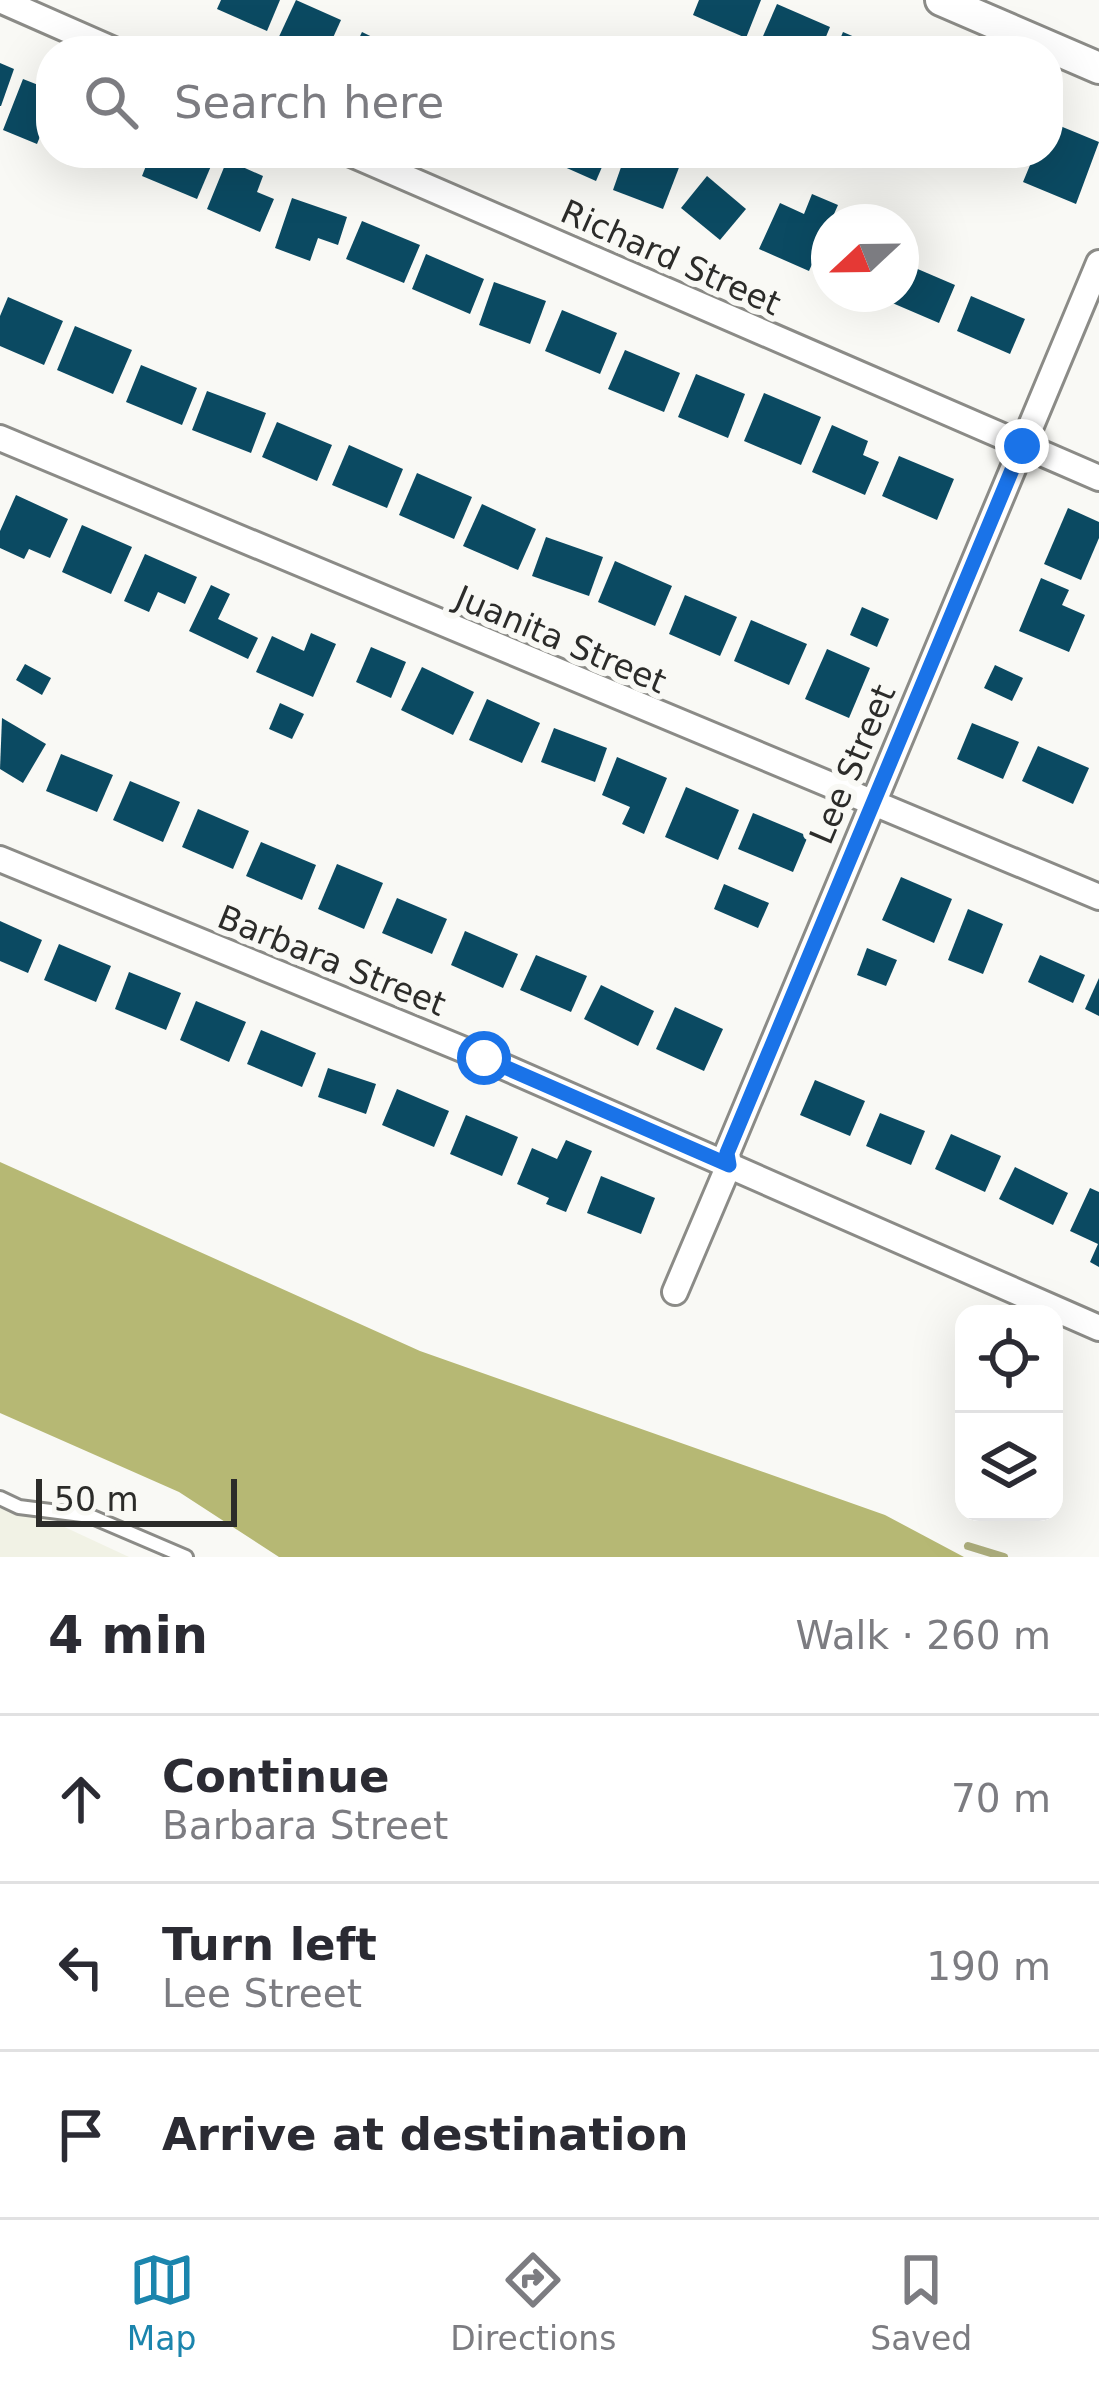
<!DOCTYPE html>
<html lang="en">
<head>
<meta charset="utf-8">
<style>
	body { margin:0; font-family:"DejaVu Sans",sans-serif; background:#f7f7f7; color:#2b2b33 }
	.controls { position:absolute; right:36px; bottom:36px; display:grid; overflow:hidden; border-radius:24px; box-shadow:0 12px 48px #0002 }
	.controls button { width:108px; height:108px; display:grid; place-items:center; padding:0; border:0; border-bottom:3px solid #e1e1e2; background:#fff; color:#2b2b33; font:60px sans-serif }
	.compass { position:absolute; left:811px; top:204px; width:108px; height:108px; border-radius:50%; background:#fff; box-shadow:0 12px 48px #0002; rotate:248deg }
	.scale { position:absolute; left:36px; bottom:30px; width:201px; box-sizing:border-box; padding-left:12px; border:6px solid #2c2c2a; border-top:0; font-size:33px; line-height:42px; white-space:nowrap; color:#2c2c2a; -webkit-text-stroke:9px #f9f9f5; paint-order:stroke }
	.stop { position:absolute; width:36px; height:36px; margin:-27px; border:9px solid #1a73e8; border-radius:50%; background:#fff }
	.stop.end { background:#1a73e8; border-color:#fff; box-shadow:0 3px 12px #0008 }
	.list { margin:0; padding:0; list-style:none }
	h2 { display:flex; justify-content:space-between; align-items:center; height:156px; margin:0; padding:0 48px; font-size:51px }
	h2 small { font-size:39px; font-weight:400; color:#7c7c81 }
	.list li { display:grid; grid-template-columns:78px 1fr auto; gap:36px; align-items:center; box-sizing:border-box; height:168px; padding:0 48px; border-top:3px solid #e1e1e2 }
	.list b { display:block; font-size:45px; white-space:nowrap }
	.list p { margin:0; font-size:39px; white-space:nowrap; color:#7c7c81 }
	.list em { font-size:39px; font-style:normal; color:#7c7c81 }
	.icon { flex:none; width:66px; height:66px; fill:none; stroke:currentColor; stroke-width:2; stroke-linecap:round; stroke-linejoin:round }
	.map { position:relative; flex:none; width:1099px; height:1557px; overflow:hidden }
	.search { position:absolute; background:#fff; box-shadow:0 12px 48px #0002; left:36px; right:36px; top:36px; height:132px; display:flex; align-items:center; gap:30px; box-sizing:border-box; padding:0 42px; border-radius:48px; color:#7c7c81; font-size:45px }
	.sheet { height:660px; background:#fff }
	nav { display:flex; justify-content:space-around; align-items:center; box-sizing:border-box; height:168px; border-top:3px solid #e1e1e2; background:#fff; font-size:33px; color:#7c7c81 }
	nav a { display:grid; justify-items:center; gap:6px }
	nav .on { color:#1b85ad }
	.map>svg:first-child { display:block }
</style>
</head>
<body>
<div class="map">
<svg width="1099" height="1557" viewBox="0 0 1099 1557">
	<rect width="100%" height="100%" fill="#f9f9f5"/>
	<!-- built -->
	<polygon fill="#f1f2e5" points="0,1497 129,1557 0,1557"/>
	<!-- forest -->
	<polygon fill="#b6b874" points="0,1162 420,1351 885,1515 964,1557 279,1557 179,1492 0,1413"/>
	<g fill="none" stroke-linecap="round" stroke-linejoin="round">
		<!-- stream -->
		<polyline stroke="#adae7d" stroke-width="8" points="968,1546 1004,1557"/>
	</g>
	<!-- building -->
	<g fill="#0b4a62">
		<polygon points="221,0 280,0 267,31 217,9"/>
		<polygon points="296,0 341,20 327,51 299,51 277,41"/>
		<polygon points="699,0 761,0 746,38 693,15"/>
		<polygon points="777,4 830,27 820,51 778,51 760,43"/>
		<polygon points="362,32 401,51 353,51"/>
		<polygon points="843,32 887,51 835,51"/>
		<polygon points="0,63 14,69 1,106 0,106"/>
		<polygon points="23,79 51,90 51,120 47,119 37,144 3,130"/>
		<polygon points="1048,121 1099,142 1076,204 1023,182 1035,153 1048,153"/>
		<polygon points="96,153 136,153 130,167"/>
		<polygon points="151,153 200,153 214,159 197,199 142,176"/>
		<polygon points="554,153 608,153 596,181 551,161"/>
		<polygon points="626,153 647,153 680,165 663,209 613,190"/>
		<polygon points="227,160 263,176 257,192 274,199 260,232 207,209"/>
		<polygon points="707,176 746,209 720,240 681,208"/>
		<polygon points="812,194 838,205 809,271 759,249 780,203 804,214"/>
		<polygon points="292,198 347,217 338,245 318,238 310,261 275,248"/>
		<polygon points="362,221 420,245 404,283 346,259"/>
		<polygon points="426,254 484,279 470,314 412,289"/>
		<polygon points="906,264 955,285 939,323 890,302 894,294 901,294 901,277"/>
		<polygon points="494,282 546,301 530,344 479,325"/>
		<polygon points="971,296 1025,319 1010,354 957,331"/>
		<polygon points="8,297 63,321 44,365 0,346 0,316"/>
		<polygon points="562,310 617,333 600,374 545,351"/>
		<polygon points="75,326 132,350 113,394 57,370"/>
		<polygon points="625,350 680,373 664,412 608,389"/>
		<polygon points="141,365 197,388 182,425 126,402"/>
		<polygon points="696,374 745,394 728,438 678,417"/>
		<polygon points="207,391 266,413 251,453 192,430"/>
		<polygon points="764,393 821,417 801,465 744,441"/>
		<polygon points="277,422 332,445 317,481 262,457"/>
		<polygon points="832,425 868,441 863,455 879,462 865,495 812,472"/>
		<polygon points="349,445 403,469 387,508 332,485"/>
		<polygon points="899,456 954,479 937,520 882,496"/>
		<polygon points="417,473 472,497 454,539 399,515"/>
		<polygon points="16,495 68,519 50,558 29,549 24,559 0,548 0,531"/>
		<polygon points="482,504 536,529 518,570 463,546"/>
		<polygon points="1068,508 1099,522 1099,538 1081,580 1044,564"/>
		<polygon points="82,525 132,547 111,594 62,572"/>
		<polygon points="546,537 603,557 589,596 532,576"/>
		<polygon points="145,554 197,577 185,604 158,592 149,612 124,601"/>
		<polygon points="615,561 672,586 655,626 598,602"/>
		<polygon points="1041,578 1069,590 1062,605 1085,615 1069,652 1019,631"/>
		<polygon points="211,585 230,594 218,619 258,638 248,659 189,631"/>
		<polygon points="685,595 737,617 720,656 669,634"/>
		<polygon points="862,607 889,619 877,647 850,635"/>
		<polygon points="751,620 807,644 789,685 734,661"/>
		<polygon points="311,633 336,644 313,697 256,672 272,636 304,651"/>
		<polygon points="371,647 406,662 391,698 356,682"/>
		<polygon points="827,649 870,668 849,718 805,699"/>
		<polygon points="25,664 51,678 42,695 16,680"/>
		<polygon points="995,665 1023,678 1012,701 984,688"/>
		<polygon points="422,667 474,692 453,735 401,710"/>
		<polygon points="487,699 540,723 522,763 469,740"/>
		<polygon points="280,703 304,714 292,739 269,729"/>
		<polygon points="2,718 46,744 23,783 0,769"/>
		<polygon points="972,723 1019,742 1003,779 957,759"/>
		<polygon points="554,728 607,748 595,782 541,762"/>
		<polygon points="1038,746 1089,768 1073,804 1022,781"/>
		<polygon points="61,754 113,775 97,812 46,791"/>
		<polygon points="617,757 667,778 644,834 622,824 630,807 602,795"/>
		<polygon points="130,781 180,802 163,842 113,820"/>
		<polygon points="686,787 739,810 718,860 665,837"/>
		<polygon points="198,809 249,831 233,869 182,847"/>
		<polygon points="753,813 808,836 793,872 738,849"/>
		<polygon points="261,842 316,865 302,900 246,876"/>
		<polygon points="337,864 383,883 364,929 318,909"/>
		<polygon points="901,877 952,899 934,943 882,920"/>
		<polygon points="724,884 769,903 758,928 714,909"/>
		<polygon points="397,898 447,919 432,954 382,933"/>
		<polygon points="968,909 1003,924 983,974 948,960"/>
		<polygon points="0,921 42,940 28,973 0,961"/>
		<polygon points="465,931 518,954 503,988 451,965"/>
		<polygon points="59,944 111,966 96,1002 44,980"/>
		<polygon points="867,948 897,960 886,986 857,975"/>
		<polygon points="536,955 587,976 571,1012 520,990"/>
		<polygon points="1040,955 1085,975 1073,1003 1028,982"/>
		<polygon points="129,972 181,993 166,1030 115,1009"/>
		<polygon points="1099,978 1099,1016 1085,1009"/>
		<polygon points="601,985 654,1011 638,1046 584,1019"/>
		<polygon points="196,1001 246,1022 229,1062 180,1040"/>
		<polygon points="675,1007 723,1029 704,1071 656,1049"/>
		<polygon points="261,1030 316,1053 302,1087 247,1064"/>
		<polygon points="328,1068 376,1084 366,1114 318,1097"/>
		<polygon points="815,1080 865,1101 850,1136 800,1115"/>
		<polygon points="397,1089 449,1111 434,1147 382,1125"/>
		<polygon points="880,1113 925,1131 911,1165 866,1146"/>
		<polygon points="466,1115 518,1137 502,1176 450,1154"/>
		<polygon points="951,1134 1001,1156 985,1192 935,1169"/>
		<polygon points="566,1140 592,1151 566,1212 546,1204 549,1198 517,1184 532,1148 557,1159"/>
		<polygon points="1015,1167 1068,1193 1053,1225 999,1199"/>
		<polygon points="601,1176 655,1198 641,1234 587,1213"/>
		<polygon points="1090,1188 1099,1192 1099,1267 1090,1262 1098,1244 1070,1231"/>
	</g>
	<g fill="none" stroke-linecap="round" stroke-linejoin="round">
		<defs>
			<polyline id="service" points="0,1498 19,1507 90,1516 186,1557"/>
			<g id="minor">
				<polyline points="0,0 116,51"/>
				<polyline points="349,153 1099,478"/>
				<polyline points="0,438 1099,897"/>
				<polyline points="0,859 484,1058 1099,1328"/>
				<polyline points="675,1292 729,1165 727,1153 1099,263"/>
			</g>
			<polyline id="tertiary" points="941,0 1099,68"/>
		</defs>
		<!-- service casing -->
		<use href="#service" stroke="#8b8b87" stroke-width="18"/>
		<!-- minor casing -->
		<use href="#minor" stroke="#8b8b87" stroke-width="30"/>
		<!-- tertiary casing -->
		<use href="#tertiary" stroke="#8b8b87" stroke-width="36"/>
		<!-- service -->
		<use href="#service" stroke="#fff" stroke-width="12"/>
		<!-- minor -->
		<use href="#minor" stroke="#fff" stroke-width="24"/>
		<!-- tertiary -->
		<use href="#tertiary" stroke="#fff" stroke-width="30"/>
	</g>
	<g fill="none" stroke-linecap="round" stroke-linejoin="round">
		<!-- route -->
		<polyline stroke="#1a73e8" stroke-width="15" points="484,1058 729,1165 727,1153 1022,446"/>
	</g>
	<g text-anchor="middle" stroke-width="12" stroke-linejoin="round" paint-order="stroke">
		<!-- street labels -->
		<g font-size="33" fill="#2c2c2a" stroke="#f9f9f5">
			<text transform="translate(671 257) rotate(24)" y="12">Richard Street</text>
			<text transform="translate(561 639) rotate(23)" y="12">Juanita Street</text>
			<text transform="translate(852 764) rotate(-67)" y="12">Lee Street</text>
			<text transform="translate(332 960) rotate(22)" y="12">Barbara Street</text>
		</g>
	</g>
</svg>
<div class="controls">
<button><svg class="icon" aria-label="locate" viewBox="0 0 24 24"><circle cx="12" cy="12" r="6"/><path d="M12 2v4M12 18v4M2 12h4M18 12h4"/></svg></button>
<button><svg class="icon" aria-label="layers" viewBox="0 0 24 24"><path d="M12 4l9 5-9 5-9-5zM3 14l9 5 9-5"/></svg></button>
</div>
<svg class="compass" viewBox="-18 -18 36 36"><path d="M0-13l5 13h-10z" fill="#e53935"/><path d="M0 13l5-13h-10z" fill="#7c7c81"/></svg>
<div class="scale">50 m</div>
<div class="stop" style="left:484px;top:1058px"></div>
<div class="stop end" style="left:1022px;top:446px"></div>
<div class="search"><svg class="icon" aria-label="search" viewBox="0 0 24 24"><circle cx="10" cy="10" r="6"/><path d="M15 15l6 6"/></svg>Search here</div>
</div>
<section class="sheet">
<h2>4 min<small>Walk · 260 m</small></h2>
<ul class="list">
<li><svg class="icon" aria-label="ahead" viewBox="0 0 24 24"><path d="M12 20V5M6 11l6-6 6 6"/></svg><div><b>Continue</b><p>Barbara Street</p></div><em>70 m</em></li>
<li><svg class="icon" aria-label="left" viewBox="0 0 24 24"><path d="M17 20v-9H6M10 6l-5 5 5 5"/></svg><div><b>Turn left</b><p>Lee Street</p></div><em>190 m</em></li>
<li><svg class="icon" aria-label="arrive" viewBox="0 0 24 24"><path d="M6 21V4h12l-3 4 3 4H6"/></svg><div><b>Arrive at destination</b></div></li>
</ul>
</section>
<nav>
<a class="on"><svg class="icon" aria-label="map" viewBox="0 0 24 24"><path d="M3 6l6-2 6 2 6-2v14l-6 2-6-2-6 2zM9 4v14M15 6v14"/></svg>Map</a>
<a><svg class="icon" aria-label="directions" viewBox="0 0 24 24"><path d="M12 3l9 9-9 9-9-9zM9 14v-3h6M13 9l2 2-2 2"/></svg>Directions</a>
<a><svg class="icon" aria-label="saved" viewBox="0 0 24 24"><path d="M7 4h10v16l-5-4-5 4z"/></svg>Saved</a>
</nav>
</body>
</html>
